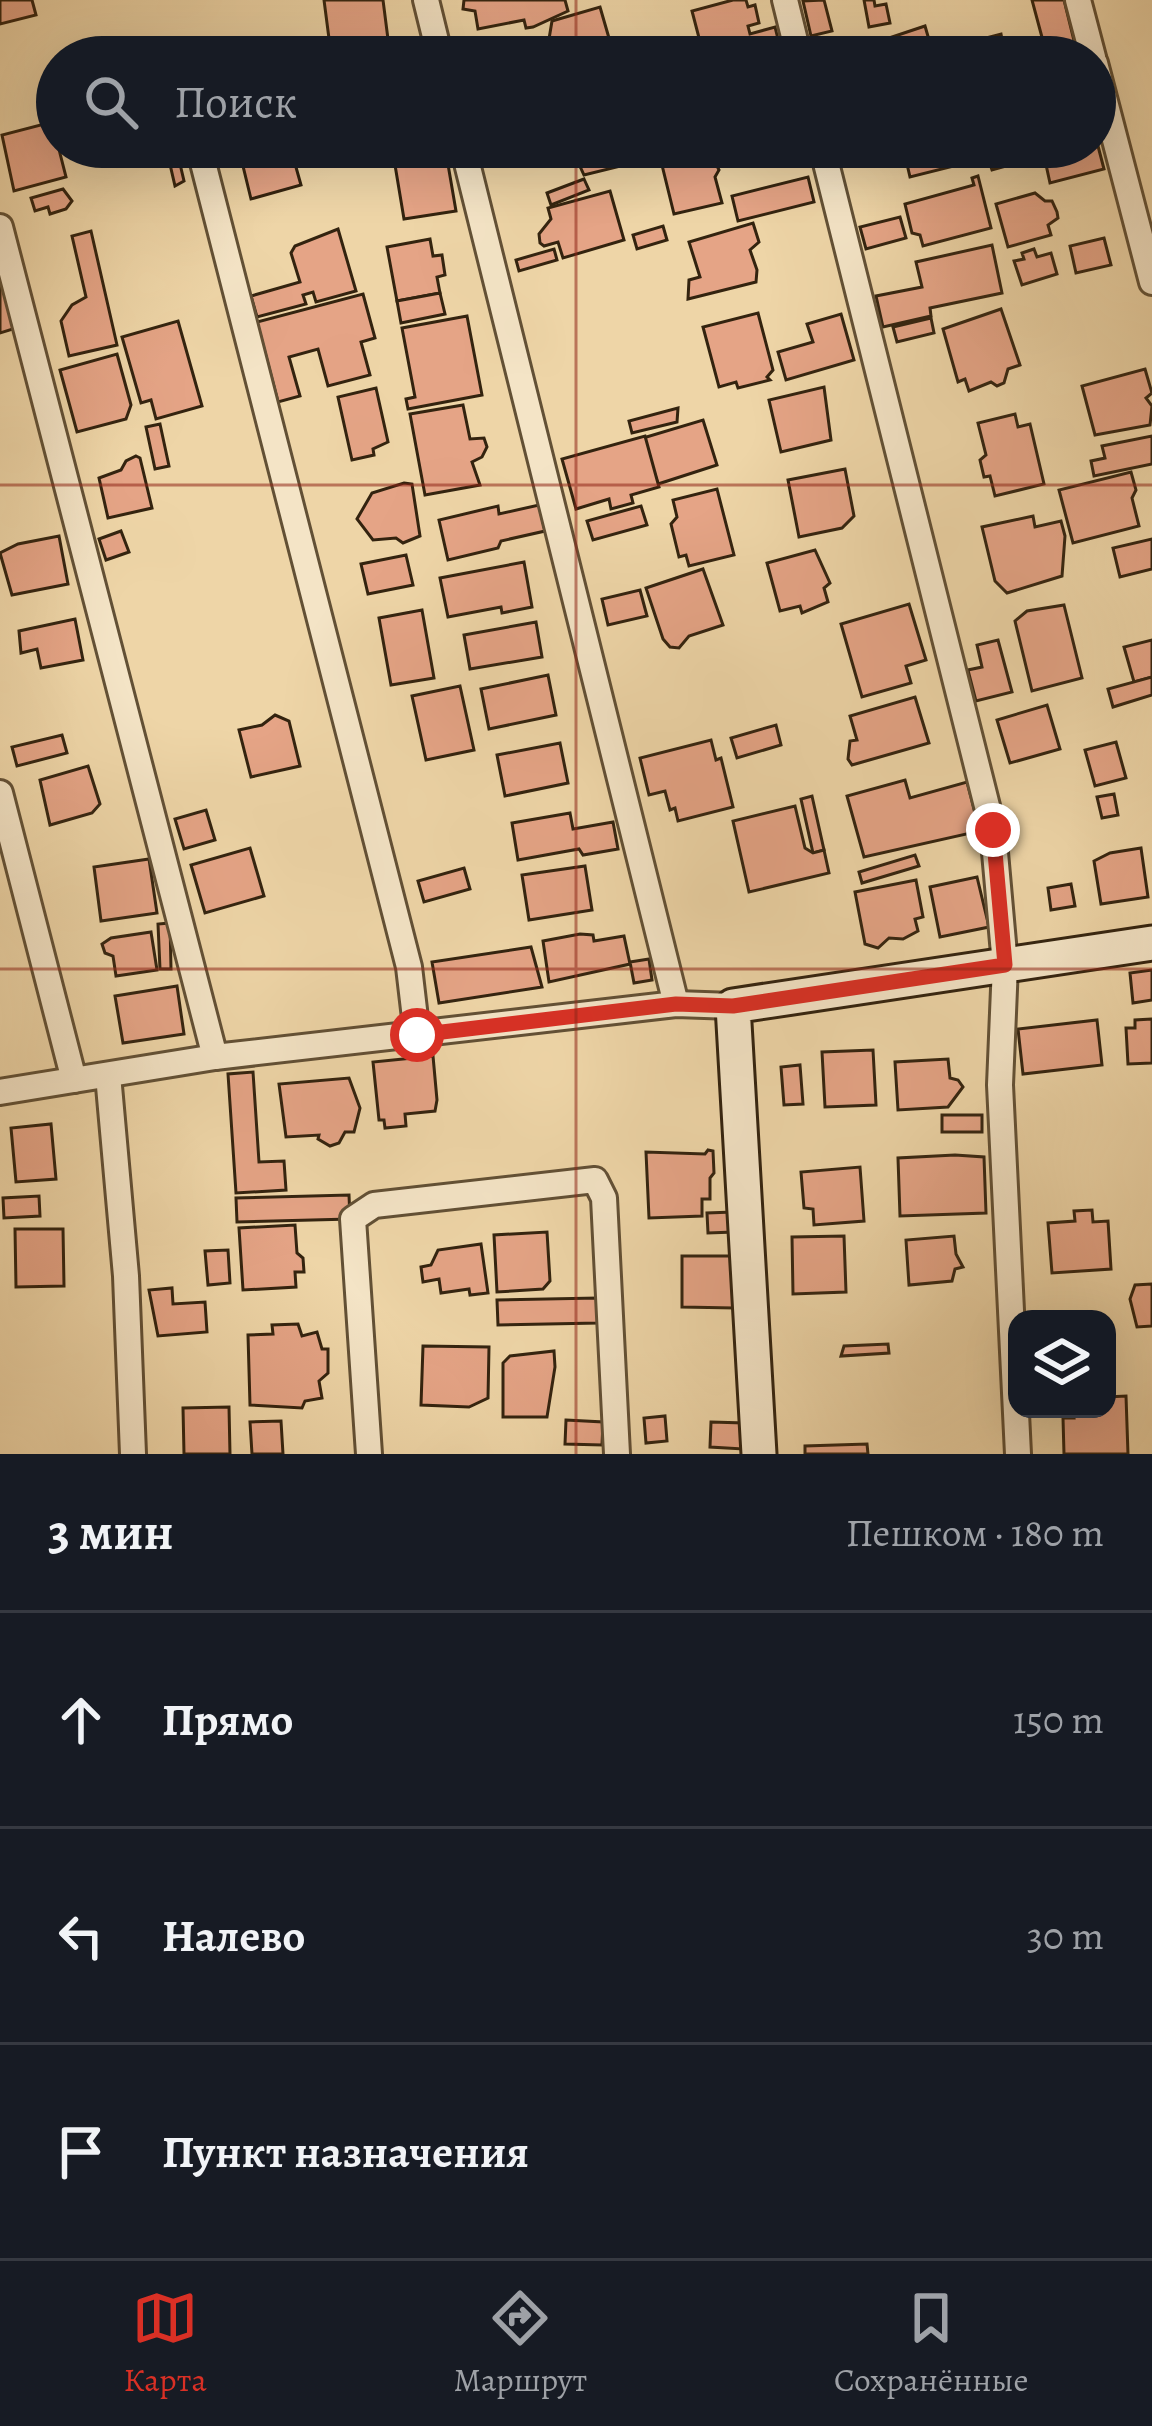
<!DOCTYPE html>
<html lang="ru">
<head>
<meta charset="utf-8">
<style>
	body { margin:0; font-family:Alegreya,serif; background:#242831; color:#f1f3f6 }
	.controls { position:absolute; right:36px; bottom:36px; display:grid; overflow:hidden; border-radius:24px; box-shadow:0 12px 48px #0002 }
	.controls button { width:108px; height:108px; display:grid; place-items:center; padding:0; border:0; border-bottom:3px solid #363941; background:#171b24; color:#f1f3f6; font:60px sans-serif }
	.stop { position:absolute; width:36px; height:36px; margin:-27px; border:9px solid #d93025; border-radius:50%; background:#fff }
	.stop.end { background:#d93025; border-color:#fff; box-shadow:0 3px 12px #0008 }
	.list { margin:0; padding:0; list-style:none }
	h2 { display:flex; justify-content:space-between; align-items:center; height:156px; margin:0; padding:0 48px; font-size:51px }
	h2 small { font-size:39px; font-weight:400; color:#9ea1a6 }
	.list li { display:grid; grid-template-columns:78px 1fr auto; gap:36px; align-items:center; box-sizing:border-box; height:216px; padding:0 48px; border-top:3px solid #363941 }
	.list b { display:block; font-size:45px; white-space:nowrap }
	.list em { font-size:39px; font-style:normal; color:#9ea1a6 }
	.icon { flex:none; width:66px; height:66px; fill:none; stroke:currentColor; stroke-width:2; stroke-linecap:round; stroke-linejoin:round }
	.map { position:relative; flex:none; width:1152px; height:1454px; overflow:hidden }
	.search { position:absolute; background:#171b24; box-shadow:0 12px 48px #0002; left:36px; right:36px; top:36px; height:132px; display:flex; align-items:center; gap:30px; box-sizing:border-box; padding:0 42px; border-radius:66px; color:#9ea1a6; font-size:45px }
	.sheet { height:804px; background:#171b24 }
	nav { display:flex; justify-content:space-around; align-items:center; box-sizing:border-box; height:168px; border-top:3px solid #363941; background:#171b24; font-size:33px; color:#9ea1a6 }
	nav a { display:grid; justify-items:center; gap:6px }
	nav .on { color:#d93025 }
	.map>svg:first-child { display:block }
</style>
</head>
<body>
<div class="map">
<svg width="1152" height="1454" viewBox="0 0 1152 1454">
	<rect width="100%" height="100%" fill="#eed5a7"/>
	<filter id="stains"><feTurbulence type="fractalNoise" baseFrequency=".00167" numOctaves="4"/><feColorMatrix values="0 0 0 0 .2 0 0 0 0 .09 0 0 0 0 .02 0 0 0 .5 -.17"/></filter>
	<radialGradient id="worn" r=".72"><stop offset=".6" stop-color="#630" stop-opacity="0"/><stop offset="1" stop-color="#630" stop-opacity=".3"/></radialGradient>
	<!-- building -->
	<g fill="#e5a486" stroke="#33230f" stroke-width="3">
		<polygon points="0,0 32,0 36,15 0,24"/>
		<polygon points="324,0 383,0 389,47 331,54"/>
		<polygon points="464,0 565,0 568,11 533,27 526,28 524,20 478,29 475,11 463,9"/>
		<polygon points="733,0 746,0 748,7 755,5 759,23 748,26 750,34 775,27 779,43 704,57 692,11"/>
		<polygon points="824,0 832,31 811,36 803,1"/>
		<polygon points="864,0 874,0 875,6 886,4 890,23 869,27"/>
		<polygon points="1032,0 1064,0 1078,57 1021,57 1018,47 1043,41"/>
		<polygon points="600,7 611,45 560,57 549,39 552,21"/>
		<polygon points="925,26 934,57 868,57 865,46"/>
		<polygon points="1001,34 1003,45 1012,44 1015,57 953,57 951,47"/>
		<polygon points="254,40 258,57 214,57 212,51"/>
		<polygon points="52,122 66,177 14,191 2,135"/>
		<polygon points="1098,146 1104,169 1050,183 1045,160"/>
		<polygon points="166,147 176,147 184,181 175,186"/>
		<polygon points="392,147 445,147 456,211 404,219"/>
		<polygon points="580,147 621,147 625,165 584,175 573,151"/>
		<polygon points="903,147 962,147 966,163 910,177"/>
		<polygon points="979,147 1036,147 1039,157 992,170 987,155 982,157"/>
		<polygon points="292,153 301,185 251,199 243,166"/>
		<polygon points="711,153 719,170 715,177 722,203 674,214 662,165"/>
		<polygon points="978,176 991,228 923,246 920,235 912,233 905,204 974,185 972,178"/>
		<polygon points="808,177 814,202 738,221 732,196"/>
		<polygon points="584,179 589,190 551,205 547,193"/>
		<polygon points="63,189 72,201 66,209 50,214 48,207 35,211 31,198"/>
		<polygon points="610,191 624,240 563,258 558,242 544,246 540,243 539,234 551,219 548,208"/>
		<polygon points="1035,193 1045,201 1052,201 1057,212 1058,218 1048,225 1051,235 1008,247 996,204"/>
		<polygon points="900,217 906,238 866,249 860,227"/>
		<polygon points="753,223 759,242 750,250 757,270 756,282 688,299 689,280 700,277 689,242"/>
		<polygon points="663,226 667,240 637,249 633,235"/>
		<polygon points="338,229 356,291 316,302 313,292 303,295 306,304 257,317 251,296 300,282 291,253 295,246"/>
		<polygon points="91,231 117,345 69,356 61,321 72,305 86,297 72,236"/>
		<polygon points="1104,238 1111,265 1076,273 1070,246"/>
		<polygon points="430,239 433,256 442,255 445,275 437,277 440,293 397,301 387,247"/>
		<polygon points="992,245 1002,293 930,308 931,316 883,327 876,296 922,287 916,262"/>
		<polygon points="554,249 557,260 519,271 516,260"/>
		<polygon points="1034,249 1037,257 1051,253 1057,274 1022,285 1014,261 1024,259 1022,253"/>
		<polygon points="0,275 16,328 0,333"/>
		<polygon points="440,293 445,314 401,323 397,301"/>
		<polygon points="363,294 375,338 361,342 370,375 328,386 318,349 289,357 300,396 278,402 257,322"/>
		<polygon points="1001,309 1020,365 1008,369 1004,383 997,386 991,382 969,391 965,379 958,382 943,329"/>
		<polygon points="758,313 773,370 767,377 770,380 738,388 736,382 719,387 703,327"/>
		<polygon points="841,314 854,360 786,380 778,352 813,342 807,324"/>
		<polygon points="467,316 482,395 408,409 406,399 415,397 402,328"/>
		<polygon points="931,318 934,333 897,342 893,327"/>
		<polygon points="178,321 202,406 156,419 151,400 141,403 122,337"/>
		<polygon points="117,354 131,405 126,419 77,432 60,370"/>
		<polygon points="1145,369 1152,393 1146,398 1152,406 1150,425 1095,435 1082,386"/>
		<polygon points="824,387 831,440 781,452 769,400"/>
		<polygon points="376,388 388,442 373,449 374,455 352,460 338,397"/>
		<polygon points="463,405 470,439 484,438 487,447 482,457 472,462 480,485 425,495 410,414"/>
		<polygon points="678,408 677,422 632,433 629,421"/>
		<polygon points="1015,414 1018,427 1030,424 1044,484 995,496 990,476 984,477 980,460 986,455 978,423"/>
		<polygon points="703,420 717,465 658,484 643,438"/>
		<polygon points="160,424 169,466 155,469 146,427"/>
		<polygon points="645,436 659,487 631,495 633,503 611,509 609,499 576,509 562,459"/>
		<polygon points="1152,436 1152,464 1094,476 1091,461 1105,458 1102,446"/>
		<polygon points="136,456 140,458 152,508 108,518 99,478 121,470 126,461"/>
		<polygon points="845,469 854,516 842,528 799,537 788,480"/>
		<polygon points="1131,472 1136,490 1132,498 1139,526 1073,543 1059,490"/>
		<polygon points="404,483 412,484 420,536 403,543 396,538 373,540 357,519 372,493"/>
		<polygon points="717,489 734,555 689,566 686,555 679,557 671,524 677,517 673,500"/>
		<polygon points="539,505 545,531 501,541 498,548 448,560 439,520 498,506 499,514"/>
		<polygon points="641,506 647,525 593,540 587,521"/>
		<polygon points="1033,516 1035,527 1061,521 1065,536 1062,576 1007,593 995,581 982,527"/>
		<polygon points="121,531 129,552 106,560 99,539"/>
		<polygon points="59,536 68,584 12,595 0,553 18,544"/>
		<polygon points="1152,539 1152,569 1120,577 1113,548"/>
		<polygon points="815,550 830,583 824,588 828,602 802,613 800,606 780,611 767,563"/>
		<polygon points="406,555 413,585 368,594 361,564"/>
		<polygon points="524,562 532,607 502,613 501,607 448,617 440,578"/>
		<polygon points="703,569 723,625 689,636 679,648 670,647 663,639 646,588"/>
		<polygon points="640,590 647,616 608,625 602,599"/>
		<polygon points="909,604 926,660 906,666 911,683 862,697 841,624"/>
		<polygon points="1064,605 1082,678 1032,691 1015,621 1027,611"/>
		<polygon points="422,610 434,678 391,685 379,618"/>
		<polygon points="75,619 83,660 41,668 37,649 21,653 19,631"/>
		<polygon points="536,622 542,657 470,669 464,635"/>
		<polygon points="998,640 1012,692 976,701 968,670 982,667 977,645"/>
		<polygon points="1152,640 1152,677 1134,682 1124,647"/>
		<polygon points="548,675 556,715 489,729 481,689"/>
		<polygon points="1152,677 1152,695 1113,707 1108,689"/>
		<polygon points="460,686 474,750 426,760 412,696"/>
		<polygon points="915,697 929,743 852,765 848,759 850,741 857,740 850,716"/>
		<polygon points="1047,705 1060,749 1010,763 997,720"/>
		<polygon points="275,715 289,721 300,766 251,777 239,730 262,725"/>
		<polygon points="776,725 781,745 737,758 731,738"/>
		<polygon points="62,735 67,753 17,766 12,747"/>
		<polygon points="711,740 716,760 721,758 733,807 678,821 675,808 670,810 665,791 649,795 640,758"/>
		<polygon points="1116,742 1126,778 1095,786 1085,750"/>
		<polygon points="560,743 568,783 505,796 497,755"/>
		<polygon points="88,766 100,804 92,813 50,825 40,780"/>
		<polygon points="905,780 910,798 967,782 980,831 864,857 847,796"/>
		<polygon points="1114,794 1118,815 1102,818 1097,797"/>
		<polygon points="812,796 824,850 813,853 801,799"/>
		<polygon points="795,806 805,848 813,853 824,850 829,873 749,892 733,821"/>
		<polygon points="206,810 215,840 184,849 175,819"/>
		<polygon points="570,813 573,829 613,822 618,849 583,855 579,849 518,860 512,823"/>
		<polygon points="250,848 264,896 205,913 191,865"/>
		<polygon points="1141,848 1148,897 1101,904 1094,861 1110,853"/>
		<polygon points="915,855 919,866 862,883 859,872"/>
		<polygon points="149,859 157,913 101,921 94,867"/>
		<polygon points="585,866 592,910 529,920 522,875"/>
		<polygon points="464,868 470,889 424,902 418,881"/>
		<polygon points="977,877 989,927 940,937 930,887"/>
		<polygon points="916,880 923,917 915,919 918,931 903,939 889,938 878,948 865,944 855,892"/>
		<polygon points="1071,884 1075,906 1051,910 1048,888"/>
		<polygon points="170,923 171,969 160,969 158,924"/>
		<polygon points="151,932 157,970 116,976 113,956 105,953 102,944 111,938"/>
		<polygon points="580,934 593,935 594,941 624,936 630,964 549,982 543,941"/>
		<polygon points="531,947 542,987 439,1003 432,962"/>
		<polygon points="649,959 652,980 634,983 630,962"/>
		<polygon points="1152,970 1152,1000 1133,1003 1130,973"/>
		<polygon points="177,986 184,1034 123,1043 115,996"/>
		<polygon points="1152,1019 1152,1063 1128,1064 1126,1028 1135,1028 1135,1020"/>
		<polygon points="1097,1020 1102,1065 1023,1074 1018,1029"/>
		<polygon points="873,1050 876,1105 825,1107 822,1052"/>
		<polygon points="433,1056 437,1100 435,1111 405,1114 406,1126 385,1128 384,1120 379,1120 373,1062"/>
		<polygon points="948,1059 950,1078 958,1080 963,1087 948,1107 898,1110 895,1062"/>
		<polygon points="800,1065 803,1104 784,1105 781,1067"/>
		<polygon points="253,1072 259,1162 284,1161 286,1190 236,1193 228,1074"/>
		<polygon points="349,1078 360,1108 354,1132 345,1132 339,1143 330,1146 318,1139 319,1135 286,1137 279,1084"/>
		<rect x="942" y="1115" width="40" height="17"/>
		<polygon points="51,1124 56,1179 16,1182 11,1128"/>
		<polygon points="708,1150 713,1151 714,1173 710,1178 710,1199 702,1199 702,1216 649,1218 646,1152 705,1154"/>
		<polygon points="955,1155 984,1157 986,1213 900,1216 898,1158"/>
		<polygon points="860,1167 864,1221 814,1225 813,1209 804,1208 801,1172"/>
		<polygon points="349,1195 350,1219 237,1222 236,1198"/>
		<polygon points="39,1196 40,1216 4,1218 3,1198"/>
		<polygon points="1092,1210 1093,1222 1108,1221 1111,1269 1052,1273 1048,1223 1075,1221 1074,1211"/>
		<polygon points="733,1212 734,1232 708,1233 707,1213"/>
		<polygon points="295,1225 297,1253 303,1258 304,1272 295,1272 296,1287 243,1290 239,1228"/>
		<polygon points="15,1229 63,1229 64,1286 16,1287"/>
		<polygon points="547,1232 550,1281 543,1289 497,1292 494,1235"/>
		<polygon points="844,1236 846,1292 793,1294 792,1237"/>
		<polygon points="954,1236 956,1254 963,1267 955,1269 952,1281 909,1285 906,1240"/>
		<polygon points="481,1244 488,1293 470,1295 469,1289 441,1293 439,1279 423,1282 421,1267 431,1265 438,1250"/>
		<polygon points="228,1250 230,1283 208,1285 205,1251"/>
		<polygon points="682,1256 732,1256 734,1308 682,1307"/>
		<polygon points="1152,1284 1152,1326 1137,1327 1130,1299 1135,1285"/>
		<polygon points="172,1288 173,1304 205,1302 207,1332 158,1336 149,1290"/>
		<polygon points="597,1298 598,1323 498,1325 497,1300"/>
		<polygon points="298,1324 302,1336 317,1332 322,1349 328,1349 328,1373 319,1381 322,1398 305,1401 302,1408 250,1405 248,1335 273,1334 272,1325"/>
		<polygon points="888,1344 889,1353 841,1356 844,1346"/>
		<polygon points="423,1346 489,1347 488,1398 469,1407 421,1405"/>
		<polygon points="554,1351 555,1367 547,1417 503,1417 503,1363 510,1356"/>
		<polygon points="1126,1396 1128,1454 1064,1454 1063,1418 1074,1418 1073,1409 1107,1409 1107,1397"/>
		<polygon points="229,1407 230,1454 184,1454 183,1408"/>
		<polygon points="665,1416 667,1441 646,1443 644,1418"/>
		<polygon points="566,1420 603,1422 602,1445 565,1444"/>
		<polygon points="281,1421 283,1454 252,1454 250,1422"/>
		<polygon points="711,1422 744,1423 743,1449 710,1447"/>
		<polygon points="867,1444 868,1454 805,1454 805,1446"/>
	</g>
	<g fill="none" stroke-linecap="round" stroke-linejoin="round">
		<defs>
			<g id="street">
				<polyline points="426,0 440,57"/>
				<polyline points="785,0 799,57"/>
				<polyline points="1078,0 1093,57"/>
				<polyline points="1095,63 1152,282"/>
				<polyline points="199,147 409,967 417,1035"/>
				<polyline points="463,147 676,1004"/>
				<polyline points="822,147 993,830 1005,965 1000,1085 1018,1454"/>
				<polyline points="0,227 215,1057"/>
				<polyline points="0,793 74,1080"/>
				<polyline points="108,1075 126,1276 133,1454"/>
				<polyline points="0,1092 215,1057 676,1004 733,1006"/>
				<polyline points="369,1454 353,1219 374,1205 595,1180 604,1198 617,1454"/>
			</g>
			<polyline id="secondary" points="759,1454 733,1006 1152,943"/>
		</defs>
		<!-- street casing -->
		<use href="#street" stroke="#625035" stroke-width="30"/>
		<!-- secondary casing -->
		<use href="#secondary" stroke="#33230f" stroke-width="39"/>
		<!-- street -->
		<use href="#street" stroke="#f4e4c6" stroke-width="24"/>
		<!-- secondary -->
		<use href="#secondary" stroke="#f4e4c6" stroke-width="33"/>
	</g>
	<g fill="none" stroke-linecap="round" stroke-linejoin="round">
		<!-- route -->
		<polyline stroke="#d93025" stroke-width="15" points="417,1035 676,1004 733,1006 1005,965 993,830"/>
	</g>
	<!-- grid -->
	<path fill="none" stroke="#8f2418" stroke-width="3" stroke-opacity="0.55" d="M576,0V57M576,147V1454M0,485H1152M0,969H1152"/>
	<rect width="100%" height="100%" filter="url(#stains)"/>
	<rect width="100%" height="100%" fill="url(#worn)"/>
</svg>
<div class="controls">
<button><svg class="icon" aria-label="layers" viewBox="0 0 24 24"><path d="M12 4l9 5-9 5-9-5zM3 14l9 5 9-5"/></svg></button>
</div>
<div class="stop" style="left:417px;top:1035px"></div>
<div class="stop end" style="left:993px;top:830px"></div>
<div class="search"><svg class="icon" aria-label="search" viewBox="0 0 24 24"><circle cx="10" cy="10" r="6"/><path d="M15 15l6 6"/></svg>Поиск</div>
</div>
<section class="sheet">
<h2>3 мин<small>Пешком · 180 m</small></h2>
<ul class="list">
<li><svg class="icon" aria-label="ahead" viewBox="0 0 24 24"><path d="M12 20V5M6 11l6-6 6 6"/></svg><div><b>Прямо</b></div><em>150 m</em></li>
<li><svg class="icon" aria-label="left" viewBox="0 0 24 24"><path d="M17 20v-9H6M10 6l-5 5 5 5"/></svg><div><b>Налево</b></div><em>30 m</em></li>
<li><svg class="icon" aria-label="arrive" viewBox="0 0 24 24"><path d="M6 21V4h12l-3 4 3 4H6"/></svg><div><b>Пункт назначения</b></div></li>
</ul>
</section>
<nav>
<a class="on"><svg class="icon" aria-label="map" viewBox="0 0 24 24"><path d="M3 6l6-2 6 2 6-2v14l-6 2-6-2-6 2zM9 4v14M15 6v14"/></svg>Карта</a>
<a><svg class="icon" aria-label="directions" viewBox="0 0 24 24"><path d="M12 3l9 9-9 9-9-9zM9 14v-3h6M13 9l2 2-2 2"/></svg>Маршрут</a>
<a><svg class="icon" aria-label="saved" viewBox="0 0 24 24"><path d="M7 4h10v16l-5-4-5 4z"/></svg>Сохранённые</a>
</nav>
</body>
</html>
